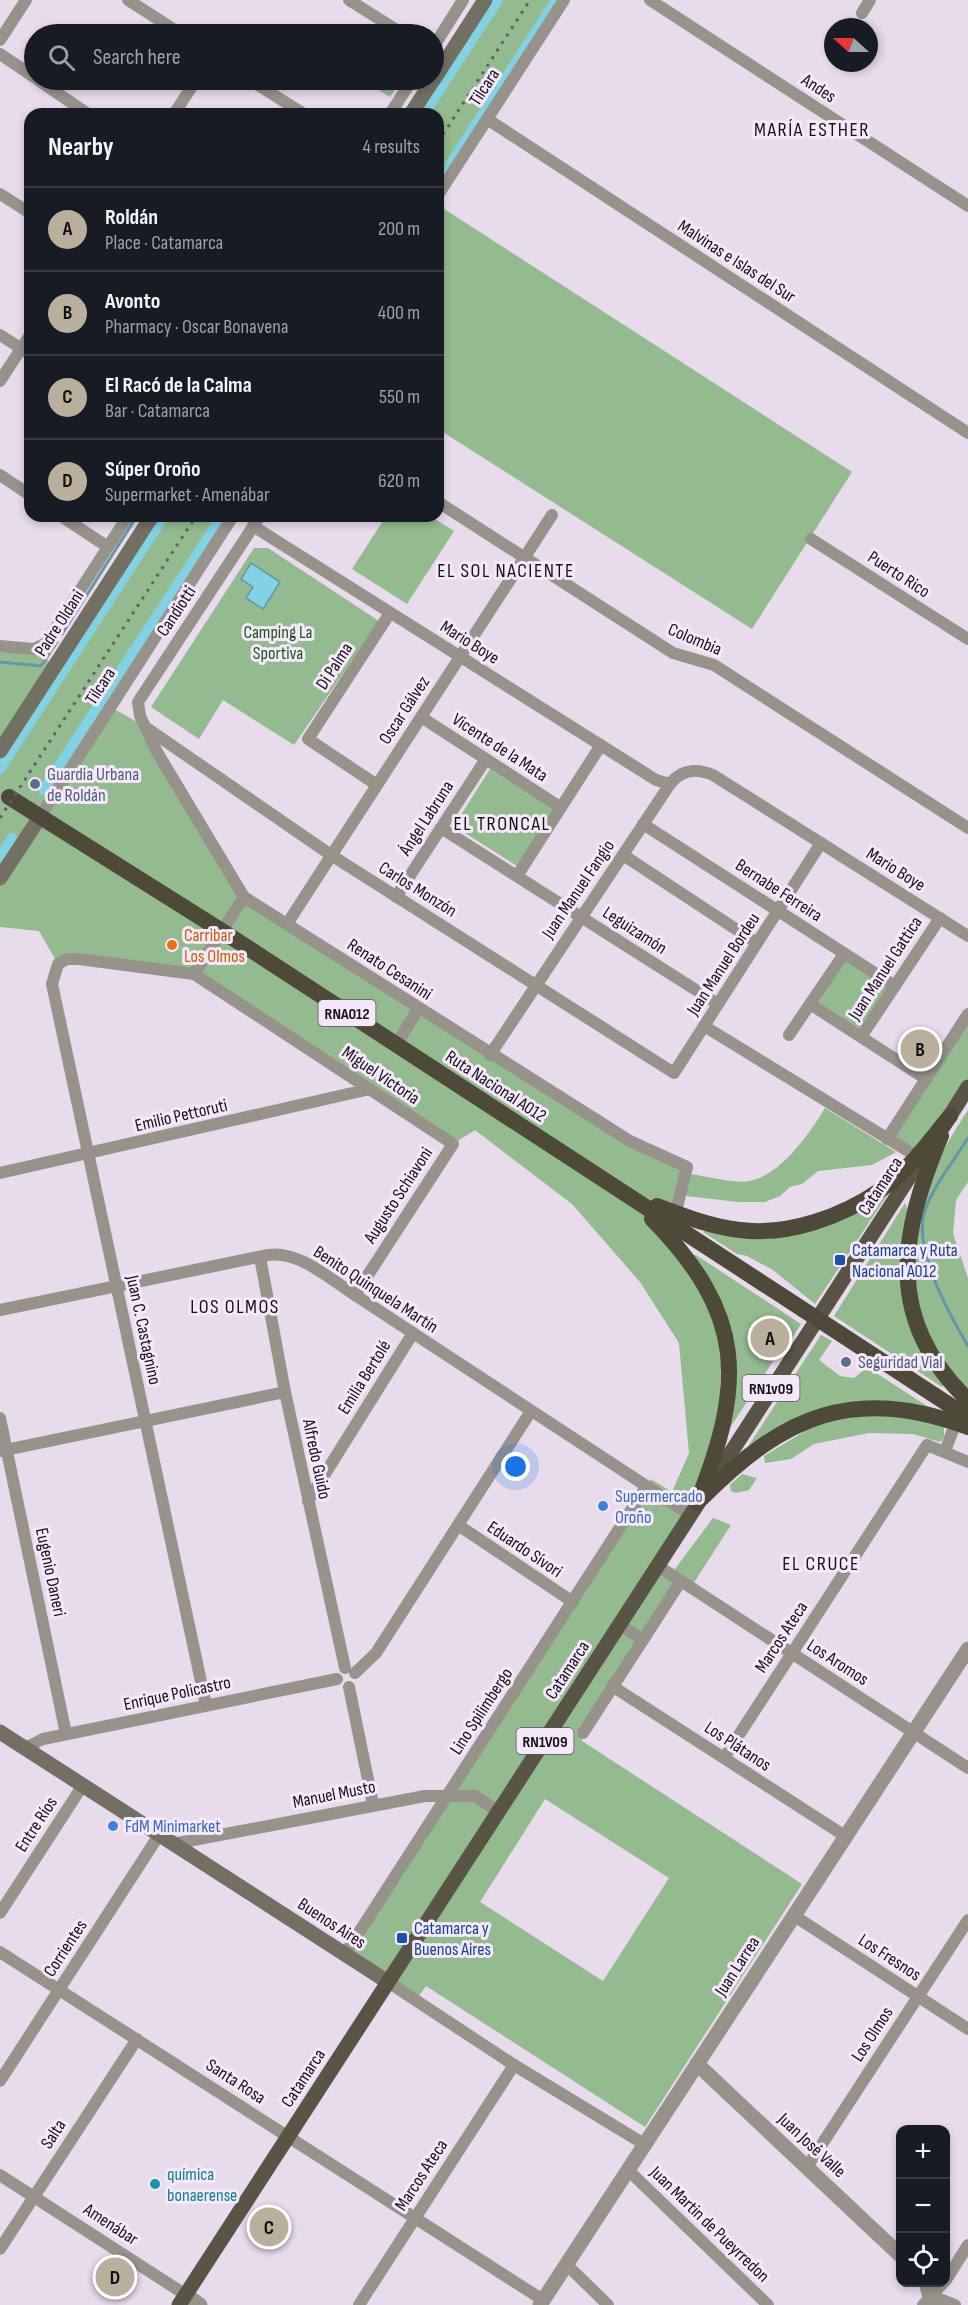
<!DOCTYPE html>
<html lang="en">
<head>
<meta charset="utf-8">
<style>
	body { margin:0; font-family:"Sofia Sans Condensed",sans-serif; background:#20242c; color:#f1f3f6 }
	.controls { position:absolute; right:18px; bottom:18px; display:grid; overflow:hidden; border-radius:12px; box-shadow:0 3px 9px #0003 }
	.controls button { width:54px; height:54px; display:grid; place-items:center; padding:0; border:0; border-bottom:2px solid #363941; background:#171b24; color:#f1f3f6; font:30px sans-serif }
	.compass { position:absolute; left:824px; top:18px; width:54px; height:54px; border-radius:50%; background:#171b24; box-shadow:0 3px 9px #0003; rotate:291deg }
	.you { position:absolute; left:516px; top:1467px; width:21px; height:21px; margin:-15px; border:4px solid #fff; border-radius:50%; background:#1a73e8; box-shadow:0 0 0 9px #1a73e833 }
	.badge { display:grid; place-items:center; width:39px; height:39px; border-radius:50%; background:#baaf9c; color:#111; font-size:20px; font-weight:700 }
	.pin { position:absolute; translate:-50% -50%; border:3px solid #fff; box-shadow:0 2px 6px #0006 }
	.list { margin:0; padding:0; list-style:none }
	h2 { display:flex; justify-content:space-between; align-items:center; height:78px; margin:0; padding:0 24px; font-size:26px }
	h2 small { font-size:20px; font-weight:400; color:#9ea1a6 }
	.list li { display:grid; grid-template-columns:39px 1fr auto; gap:18px; align-items:center; box-sizing:border-box; height:84px; padding:0 24px; border-top:2px solid #363941 }
	.list b { display:block; font-size:22px; white-space:nowrap }
	.list p { margin:0; font-size:20px; white-space:nowrap; color:#9ea1a6 }
	.list em { font-size:20px; font-style:normal; color:#9ea1a6 }
	.icon { flex:none; width:33px; height:33px; fill:none; stroke:currentColor; stroke-width:2; stroke-linecap:round; stroke-linejoin:round }
	.map { position:relative; flex:none; width:968px; height:2305px; overflow:hidden }
	.search { position:absolute; background:#171b24; box-shadow:0 3px 9px #0003; left:24px; top:24px; width:420px; height:66px; display:flex; align-items:center; gap:15px; box-sizing:border-box; padding:0 21px; border-radius:33px; color:#9ea1a6; font-size:22px }
	.panel { position:absolute; background:#171b24; box-shadow:0 3px 9px #0003; left:24px; top:108px; width:420px; height:414px; border-radius:18px }
	.map>svg:first-child { display:block }
</style>
</head>
<body>
<div class="map">
<svg width="968" height="2305" viewBox="0 0 968 2305">
	<rect width="100%" height="100%" fill="#e8dbec"/>
	<!-- green -->
	<g fill="#94ba8f" fill-rule="evenodd">
		<polygon points="485,0 564,0 438,195 438,114 411,114"/>
		<polygon points="363,80 401,80 390,97"/>
		<polygon points="438,205 852,472 752,629 438,429"/>
		<path d="M152,516H233L111,707L147,728L244,897L490,1055L687,1167L671,1238L722,1327L719,1446L658,1566L681,1581L583,1733L582,1741L802,1884L645,2127L426,1986L416,2000L345,1954L651,1479L672,1492L689,1453L679,1343L640,1282L572,1204L475,1130L453,1144L194,974L79,959L58,964L39,931L0,927V646L34,649L55,666ZM545,1799L669,1878L603,1981L480,1902Z"/>
		<polygon points="386,516 430,516 454,531 407,604 352,569"/>
		<polygon points="254,548 268,548 379,621 294,745 223,700 199,739 151,707"/>
		<polygon points="490,769 553,809 517,866 454,826"/>
		<polygon points="847,960 889,988 860,1031 818,1003"/>
		<polygon points="968,1014 968,1087 917,1157 887,1139"/>
		<path d="M825,1108L896,1152L872,1165L818,1171L802,1184L790,1187L780,1196L765,1202H738L686,1196L690,1174C705,1176 737,1184 750,1181C782,1174 809,1134 825,1108Z"/>
		<path d="M968,1110V1182L956,1200L953,1234L968,1278V1393C885,1303 905,1204 968,1110Z"/>
		<polygon points="888,1194 815,1304 773,1270 747,1256 737,1254 703,1232 708,1229 744,1235"/>
		<polygon points="905,1203 908,1210 902,1281 945,1384 942,1387 834,1316"/>
		<polygon points="692,1255 696,1255 801,1324 788,1345 777,1355 726,1434 734,1367"/>
		<polygon points="821,1335 832,1341 819,1360 840,1376 854,1378 867,1367 930,1408 883,1403 747,1448"/>
		<polygon points="886,1411 944,1426 944,1437 940,1442 913,1434 869,1433 814,1444 791,1459 765,1463 764,1456 815,1425"/>
		<polygon points="742,1474 757,1478 749,1490 736,1493 731,1491 730,1485"/>
		<polygon points="713,1518 731,1525 693,1584 678,1574 675,1569"/>
	</g>
	<!-- water -->
	<polygon fill="#82d2e4" stroke="#6298a6" stroke-width="1.5" points="251,563 280,582 263,609 246,598 253,587 241,579"/>
	<g fill="none" stroke-linecap="round" stroke-linejoin="round">
		<!-- stream -->
		<g stroke="#6298a6" stroke-width="3">
			<polyline points="62,634 137,516"/>
			<polyline points="0,662 41,666 57,642"/>
			<path d="M968,1138C954,1161 934,1185 925,1210C912,1248 949,1314 968,1346"/>
		</g>
		<!-- canal -->
		<g stroke="#82d2e4" stroke-width="10">
			<polyline points="424,114 498,0"/>
			<polyline points="438,183 556,0"/>
			<polyline points="0,769 164,516"/>
			<polyline points="43,790 222,516"/>
			<polyline points="0,857 12,838"/>
		</g>
		<!-- minor -->
		<g stroke="#96938b" stroke-width="12">
			<polyline points="128,0 181,34"/>
			<polyline points="349,0 403,34"/>
			<polyline points="650,0 968,206"/>
			<polyline points="862,13 870,0"/>
			<polyline points="0,40 26,0"/>
			<polyline points="434,46 463,0"/>
			<polyline points="0,54 34,77"/>
			<polyline points="434,54 445,62"/>
			<polyline points="38,80 88,114"/>
			<polyline points="250,80 304,114"/>
			<polyline points="174,114 196,80"/>
			<polyline points="390,114 412,80"/>
			<polyline points="487,119 968,433"/>
			<polyline points="0,194 30,213"/>
			<polyline points="438,195 564,0"/>
			<polyline points="0,335 30,354"/>
			<polyline points="0,381 30,335"/>
			<polyline points="0,475 30,495"/>
			<polyline points="438,502 673,653 714,665 968,828"/>
			<polyline points="61,516 108,547"/>
			<polyline points="260,516 138,702 140,716 157,752 244,897 630,1141 687,1167 674,1219"/>
			<polyline points="253,526 656,780 670,784"/>
			<polyline points="811,539 968,639"/>
			<polyline points="0,646 34,649 46,643 128,516"/>
			<polyline points="421,717 560,807"/>
			<polyline points="148,729 331,855 674,1073 821,843"/>
			<polyline points="377,785 308,739 390,613"/>
			<polyline points="40,817 233,516"/>
			<polyline points="643,824 895,986"/>
			<polyline points="441,828 718,1004"/>
			<polyline points="623,855 757,943"/>
			<polyline points="517,876 601,745"/>
			<polyline points="396,897 486,759"/>
			<polyline points="287,924 552,515"/>
			<polyline points="194,974 244,897"/>
			<polyline points="810,1004 926,1079"/>
			<polyline points="704,1026 921,1159"/>
			<polyline points="789,1035 844,954"/>
			<polyline points="861,1037 940,918"/>
			<polyline points="396,1045 418,1009"/>
			<path d="M490,1055L670,784C682,769 696,768 713,775L968,936"/>
			<polyline points="887,1139 968,1014"/>
			<polyline points="0,1173 370,1089"/>
			<polyline points="260,1257 285,1392 345,1668"/>
			<path d="M0,1310L268,1255C300,1251 330,1279 355,1295L689,1514"/>
			<polyline points="0,1418 66,1734"/>
			<polyline points="1,1451 285,1392"/>
			<polyline points="945,1451 956,1422"/>
			<polyline points="308,1501 413,1333"/>
			<polyline points="458,1525 573,1602"/>
			<polyline points="658,1566 968,1768"/>
			<polyline points="620,1625 643,1640"/>
			<polyline points="355,1673 376,1653 531,1411"/>
			<polyline points="612,1686 845,1836"/>
			<polyline points="349,1687 373,1804"/>
			<polyline points="206,1705 52,984 58,964 67,959 79,959 194,974 453,1144 355,1295"/>
			<polyline points="583,1733 681,1581"/>
			<polyline points="25,1748 43,1739 337,1679"/>
			<polyline points="724,1758 927,1445 968,1462"/>
			<polyline points="173,1844 425,1796 475,1796 499,1812"/>
			<polyline points="0,1913 83,1785"/>
			<polyline points="793,1915 968,2029"/>
			<polyline points="0,1952 543,2300"/>
			<polyline points="345,1954 646,1487"/>
			<polyline points="388,1982 514,2065 644,2144"/>
			<polyline points="0,2081 159,1835"/>
			<polyline points="807,2167 968,1920"/>
			<polyline points="628,2170 768,2305"/>
			<polyline points="0,2175 186,2295"/>
			<polyline points="0,2249 137,2039"/>
			<polyline points="566,2264 608,2305"/>
			<polyline points="946,2280 968,2245"/>
			<polyline points="932,2296 955,2305"/>
			<polyline points="359,2305 514,2065"/>
			<polyline points="923,2305 944,2282"/>
		</g>
		<!-- tertiary -->
		<g stroke="#96938b" stroke-width="15">
			<polyline points="697,2064 900,2255"/>
			<polyline points="926,2282 932,2305"/>
			<polyline points="186,2295 200,2305"/>
			<polyline points="540,2305 968,1649"/>
		</g>
		<!-- secondary -->
		<g stroke="#726f63" stroke-width="15">
			<polyline points="434,79 485,0"/>
			<polyline points="411,114 433,80"/>
			<polyline points="0,751 152,516"/>
			<polyline points="0,878 40,817"/>
			<polyline points="0,1732 388,1982"/>
		</g>
		<!-- primary -->
		<g stroke="#595546" stroke-width="15">
			<polyline points="943,1127 968,1087"/>
			<polyline points="179,2305 921,1159"/>
		</g>
		<!-- trunk -->
		<g stroke="#4e4a3a" stroke-width="16">
			<polyline points="9,797 222,931 968,1417"/>
			<path d="M941,1136C900,1233 884,1320 968,1400"/>
			<path d="M657,1206C683,1216 712,1227 740,1230C788,1236 842,1217 882,1189C909,1170 929,1142 950,1116"/>
			<path d="M652,1219C746,1315 745,1382 697,1503"/>
			<path d="M702,1498C784,1415 854,1385 968,1427"/>
		</g>
		<!-- rail -->
		<g stroke="#685f6a" stroke-width="3" stroke-dasharray="3 6" stroke-linecap="butt">
			<polyline points="438,142 530,0"/>
			<polyline points="0,818 196,516"/>
		</g>
	</g>
	<!-- markers -->
	<g fill="#5c6f8a" stroke="#f5e8fa" stroke-width="2">
		<circle cx="35" cy="784" r="6"/>
		<circle cx="846" cy="1362" r="6"/>
	</g>
	<circle fill="#e8710a" stroke="#f5e8fa" stroke-width="2" cx="172" cy="945" r="6"/>
	<g fill="#1a4fb4" stroke="#f5e8fa" stroke-width="2">
		<rect x="834" y="1254" width="12" height="12" rx="3"/>
		<rect x="396" y="1932" width="12" height="12" rx="3"/>
	</g>
	<g fill="#3f7fe0" stroke="#f5e8fa" stroke-width="2">
		<circle cx="603" cy="1506" r="6"/>
		<circle cx="113" cy="1826" r="6"/>
	</g>
	<circle fill="#0f9aa8" stroke="#f5e8fa" stroke-width="2" cx="155" cy="2184" r="6"/>
	<g text-anchor="middle" stroke-width="6" stroke-linejoin="round" paint-order="stroke">
		<!-- shield labels -->
		<g fill="#f5e8fa" stroke="#59525b" stroke-width="1.5">
			<rect x="318.5" y="1000" width="57" height="26" rx="4.5"/>
			<rect x="742.5" y="1375" width="57" height="26" rx="4.5"/>
			<rect x="516.5" y="1728" width="57" height="26" rx="4.5"/>
		</g>
		<g font-size="16" font-weight="bold" fill="#161117">
			<text x="347" y="1019">RNA012</text>
			<text x="771" y="1394">RN1v09</text>
			<text x="545" y="1747">RN1V09</text>
		</g>
		<!-- street labels -->
		<g font-size="18" fill="#161117" stroke="#f5e8fa">
			<text transform="translate(484 87) rotate(-57)" y="6">Tilcara</text>
			<text transform="translate(819 88) rotate(33)" y="6">Andes</text>
			<text transform="translate(737 261) rotate(33)" y="6">Malvinas e Islas del Sur</text>
			<text transform="translate(899 574) rotate(33)" y="6">Puerto Rico</text>
			<text transform="translate(176 611) rotate(-57)" y="6">Candiotti</text>
			<text transform="translate(59 623) rotate(-57)" y="6">Padre Oldani</text>
			<text transform="translate(695 639) rotate(23)" y="6">Colombia</text>
			<text transform="translate(470 642) rotate(32)" y="6">Mario Boye</text>
			<text transform="translate(334 666) rotate(-57)" y="6">Di Palma</text>
			<text transform="translate(100 686) rotate(-57)" y="6">Tilcara</text>
			<text transform="translate(404 710) rotate(-57)" y="6">Oscar Gálvez</text>
			<text transform="translate(500 747) rotate(33)" y="6">Vicente de la Mata</text>
			<text transform="translate(426 818) rotate(-57)" y="6">Ángel Labruna</text>
			<text transform="translate(896 869) rotate(32)" y="6">Mario Boye</text>
			<text transform="translate(418 889) rotate(32)" y="6">Carlos Monzón</text>
			<text transform="translate(578 889) rotate(-56)" y="6">Juan Manuel Fangio</text>
			<text transform="translate(779 890) rotate(33)" y="6">Bernabe Ferreira</text>
			<text transform="translate(635 930) rotate(33)" y="6">Leguizamón</text>
			<text transform="translate(723 964) rotate(-57)" y="6">Juan Manuel Bordeu</text>
			<text transform="translate(885 968) rotate(-57)" y="6">Juan Manuel Gattica</text>
			<text transform="translate(390 969) rotate(33)" y="6">Renato Cesanini</text>
			<text transform="translate(381 1075) rotate(34)" y="6">Miguel Victoria</text>
			<text transform="translate(496 1086) rotate(33)" y="6">Ruta Nacional A012</text>
			<text transform="translate(181 1115) rotate(-13)" y="6">Emilio Pettoruti</text>
			<text transform="translate(880 1186) rotate(-57)" y="6">Catamarca</text>
			<text transform="translate(398 1195) rotate(-57)" y="6">Augusto Schiavoni</text>
			<text transform="translate(376 1289) rotate(33)" y="6">Benito Quinquela Martín</text>
			<text transform="translate(144 1330) rotate(78)" y="6">Juan C. Castagnino</text>
			<text transform="translate(364 1377) rotate(-58)" y="6">Emilia Bertolé</text>
			<text transform="translate(317 1459) rotate(78)" y="6">Alfredo Guido</text>
			<text transform="translate(525 1549) rotate(34)" y="6">Eduardo Sívori</text>
			<text transform="translate(51 1572) rotate(78)" y="6">Eugenio Daneri</text>
			<text transform="translate(781 1637) rotate(-57)" y="6">Marcos Ateca</text>
			<text transform="translate(838 1662) rotate(33)" y="6">Los Aromos</text>
			<text transform="translate(567 1670) rotate(-57)" y="6">Catamarca</text>
			<text transform="translate(177 1693) rotate(-12)" y="6">Enrique Policastro</text>
			<text transform="translate(481 1711) rotate(-57)" y="6">Lino Spilimbergo</text>
			<text transform="translate(738 1746) rotate(33)" y="6">Los Plátanos</text>
			<text transform="translate(334 1794) rotate(-11)" y="6">Manuel Musto</text>
			<text transform="translate(36 1824) rotate(-57)" y="6">Entre Ríos</text>
			<text transform="translate(332 1923) rotate(33)" y="6">Buenos Aires</text>
			<text transform="translate(65 1948) rotate(-57)" y="6">Corrientes</text>
			<text transform="translate(890 1957) rotate(33)" y="6">Los Fresnos</text>
			<text transform="translate(737 1966) rotate(-57)" y="6">Juan Larrea</text>
			<text transform="translate(872 2034) rotate(-57)" y="6">Los Olmos</text>
			<text transform="translate(303 2078) rotate(-57)" y="6">Catamarca</text>
			<text transform="translate(236 2081) rotate(33)" y="6">Santa Rosa</text>
			<text transform="translate(53 2134) rotate(-57)" y="6">Salta</text>
			<text transform="translate(812 2145) rotate(43)" y="6">Juan José Valle</text>
			<text transform="translate(421 2175) rotate(-57)" y="6">Marcos Ateca</text>
			<text transform="translate(111 2224) rotate(33)" y="6">Amenábar</text>
			<text transform="translate(710 2224) rotate(44)" y="6">Juan Martin de Pueyrredon</text>
		</g>
		<!-- park labels -->
		<g font-size="18" fill="#1e5819" stroke="#f5e8fa">
			<text x="278" y="638">Camping La<tspan x="278" dy="21">Sportiva</tspan></text>
		</g>
		<!-- service labels -->
		<g font-size="18" fill="#4e5e75" stroke="#f5e8fa" text-anchor="start">
			<text x="47" y="780">Guardia Urbana<tspan x="47" dy="21">de Roldán</tspan></text>
			<text x="858" y="1368">Seguridad Vial</text>
		</g>
		<!-- food labels -->
		<g font-size="18" fill="#c56008" stroke="#f5e8fa" text-anchor="start">
			<text x="184" y="941">Carribar<tspan x="184" dy="21">Los Olmos</tspan></text>
		</g>
		<!-- transit labels -->
		<g font-size="18" fill="#164399" stroke="#f5e8fa" text-anchor="start">
			<text x="852" y="1256">Catamarca y Ruta<tspan x="852" dy="21">Nacional A012</tspan></text>
			<text x="414" y="1934">Catamarca y<tspan x="414" dy="21">Buenos Aires</tspan></text>
		</g>
		<!-- shop labels -->
		<g font-size="18" fill="#366cbe" stroke="#f5e8fa" text-anchor="start">
			<text x="615" y="1502">Supermercado<tspan x="615" dy="21">Oroño</tspan></text>
			<text x="125" y="1832">FdM Minimarket</text>
		</g>
		<!-- culture labels -->
		<g font-size="18" fill="#0d838f" stroke="#f5e8fa" text-anchor="start">
			<text x="167" y="2180">química<tspan x="167" dy="21">bonaerense</tspan></text>
		</g>
		<!-- neighbourhood labels -->
		<g font-size="20" letter-spacing="1.5" fill="#161117" stroke="#f5e8fa">
			<text x="812" y="136">MARÍA ESTHER</text>
			<text x="506" y="577">EL SOL NACIENTE</text>
			<text x="502" y="830">EL TRONCAL</text>
			<text x="235" y="1313">LOS OLMOS</text>
			<text x="821" y="1570">EL CRUCE</text>
		</g>
	</g>
</svg>
<div class="controls">
<button>+</button>
<button>−</button>
<button><svg class="icon" aria-label="locate" viewBox="0 0 24 24"><circle cx="12" cy="12" r="6"/><path d="M12 2v4M12 18v4M2 12h4M18 12h4"/></svg></button>
</div>
<svg class="compass" viewBox="-18 -18 36 36"><path d="M0-13l5 13h-10z" fill="#e53935"/><path d="M0 13l5-13h-10z" fill="#9ea1a6"/></svg>
<div class="you"></div>
<div class="pin badge" style="left:770px;top:1338px">A</div>
<div class="pin badge" style="left:920px;top:1049px">B</div>
<div class="pin badge" style="left:269px;top:2227px">C</div>
<div class="pin badge" style="left:115px;top:2277px">D</div>
<div class="search"><svg class="icon" aria-label="search" viewBox="0 0 24 24"><circle cx="10" cy="10" r="6"/><path d="M15 15l6 6"/></svg>Search here</div>
<section class="panel">
<h2>Nearby<small>4 results</small></h2>
<ul class="list">
<li><span class="badge">A</span><div><b>Roldán</b><p>Place · Catamarca</p></div><em>200 m</em></li>
<li><span class="badge">B</span><div><b>Avonto</b><p>Pharmacy · Oscar Bonavena</p></div><em>400 m</em></li>
<li><span class="badge">C</span><div><b>El Racó de la Calma</b><p>Bar · Catamarca</p></div><em>550 m</em></li>
<li><span class="badge">D</span><div><b>Súper Oroño</b><p>Supermarket · Amenábar</p></div><em>620 m</em></li>
</ul>
</section>
</div>
</body>
</html>
